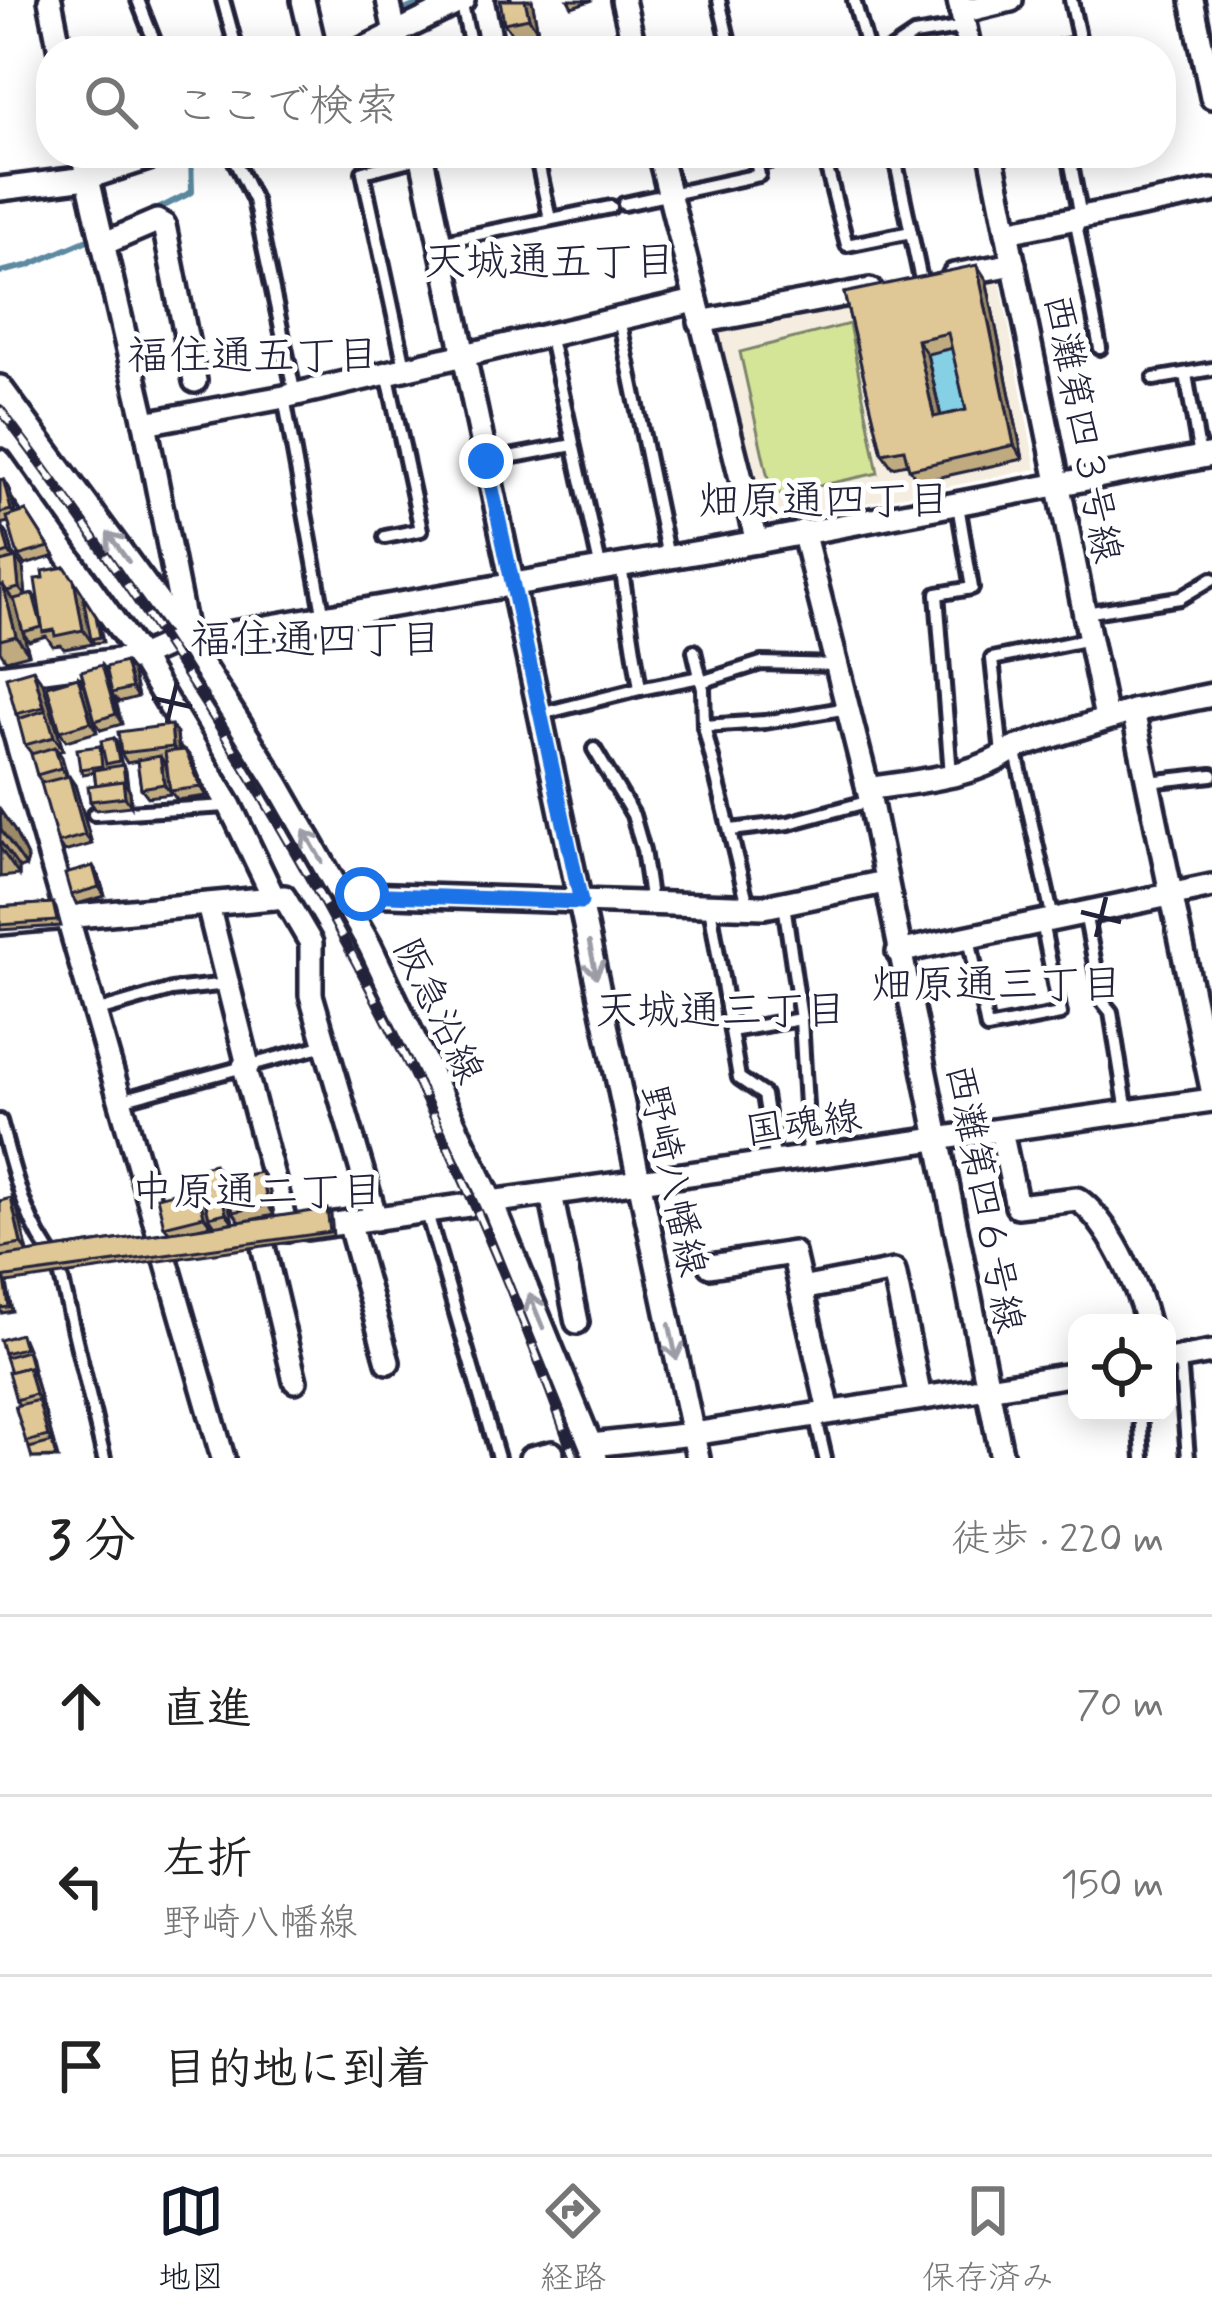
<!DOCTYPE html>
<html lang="ja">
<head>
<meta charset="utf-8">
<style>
	body { margin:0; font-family:Mynerve,"Klee One",sans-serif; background:#f2f2f2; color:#222 }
	.controls { position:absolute; right:36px; bottom:36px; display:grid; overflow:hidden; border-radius:24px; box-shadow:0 6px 30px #0003 }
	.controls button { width:108px; height:108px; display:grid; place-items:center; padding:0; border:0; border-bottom:3px solid #e0e0e0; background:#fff; color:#222; font:60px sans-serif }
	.stop { position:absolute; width:36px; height:36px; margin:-27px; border:9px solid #1a73e8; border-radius:50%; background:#fff }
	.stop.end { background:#1a73e8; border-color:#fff; box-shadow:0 3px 12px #0008 }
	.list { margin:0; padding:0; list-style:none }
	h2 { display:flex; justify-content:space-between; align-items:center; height:156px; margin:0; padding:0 48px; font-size:51px }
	h2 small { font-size:39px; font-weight:400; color:#767676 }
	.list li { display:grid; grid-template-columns:78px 1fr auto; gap:36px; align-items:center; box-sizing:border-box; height:180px; padding:0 48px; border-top:3px solid #e0e0e0 }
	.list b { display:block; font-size:45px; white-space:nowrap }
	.list p { margin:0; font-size:39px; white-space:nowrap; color:#767676 }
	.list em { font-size:39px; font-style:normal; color:#767676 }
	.icon { flex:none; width:66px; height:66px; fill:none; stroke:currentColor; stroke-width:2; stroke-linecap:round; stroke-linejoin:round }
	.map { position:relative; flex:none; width:1212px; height:1458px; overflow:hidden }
	.search { position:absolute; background:#fff; box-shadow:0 6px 30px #0003; left:36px; right:36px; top:36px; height:132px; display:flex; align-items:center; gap:30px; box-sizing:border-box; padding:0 42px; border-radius:48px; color:#767676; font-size:45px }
	.sheet { height:696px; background:#fff }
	nav { display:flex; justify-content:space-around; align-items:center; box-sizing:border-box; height:168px; border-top:3px solid #e0e0e0; background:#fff; font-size:33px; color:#767676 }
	nav a { display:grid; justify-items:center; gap:6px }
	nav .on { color:#111827 }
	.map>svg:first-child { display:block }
</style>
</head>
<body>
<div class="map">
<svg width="1212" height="1458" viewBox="0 0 1212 1458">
	<rect width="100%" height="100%" fill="#fff"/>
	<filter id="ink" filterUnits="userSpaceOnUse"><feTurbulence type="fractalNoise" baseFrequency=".00833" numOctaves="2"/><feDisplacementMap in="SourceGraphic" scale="24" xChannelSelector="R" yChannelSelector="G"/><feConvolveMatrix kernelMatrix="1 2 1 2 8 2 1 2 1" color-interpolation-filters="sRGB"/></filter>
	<g filter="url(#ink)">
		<!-- built -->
		<polygon fill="#f5eee0" points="999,275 1036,469 761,524 712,334"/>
		<!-- green -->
		<polygon fill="#d5e598" stroke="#7c846a" stroke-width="3" points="849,324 878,473 772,496 740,352"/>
		<!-- water -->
		<polygon fill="#85d0e5" stroke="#5d8aa1" stroke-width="3" points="958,347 976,424 944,431 927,354"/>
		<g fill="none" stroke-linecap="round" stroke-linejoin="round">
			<!-- stream -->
			<g stroke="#5d8aa1" stroke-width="6">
				<polyline points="398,13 427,0"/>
				<polyline points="148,214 192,192 191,155"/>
				<polyline points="0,272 27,266 97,236"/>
			</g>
			<defs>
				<g id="service">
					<polyline points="138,0 158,51"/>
					<polyline points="223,0 237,51"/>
					<polyline points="503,0 514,51"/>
					<polyline points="719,0 731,51"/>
					<polyline points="854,0 868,51"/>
					<polyline points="1071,0 1082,51"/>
					<polyline points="463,10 472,51"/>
					<polyline points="890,51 914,35 965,27"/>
					<polyline points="1042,51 1080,43"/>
					<polyline points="231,153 254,200 295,395"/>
					<polyline points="536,153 550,219"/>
					<polyline points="823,153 847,245 911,232"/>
					<polyline points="894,153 921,280"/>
					<polyline points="1078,153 1069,154 1081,217"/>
					<polyline points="756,164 804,153"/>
					<polyline points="624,204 759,175 754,153"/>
					<polyline points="1075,218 1100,348"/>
					<polyline points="439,242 611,207"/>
					<polyline points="619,319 668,557"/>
					<polyline points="549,334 601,570"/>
					<polyline points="405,367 363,172 422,157"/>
					<polyline points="1186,374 1200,457"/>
					<polyline points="1154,379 1212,369"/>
					<polyline points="284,397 324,618"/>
					<polyline points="488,461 573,445"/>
					<polyline points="385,537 421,530 387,372"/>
					<polyline points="1085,613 1180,598 1212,579"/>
					<polyline points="694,651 703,689 704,726 748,905"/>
					<polyline points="701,682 761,663 837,665"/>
					<polyline points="640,689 700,677"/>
					<polyline points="540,714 640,689 621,566"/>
					<polyline points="704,726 765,722 848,708"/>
					<polyline points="1015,748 1053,919"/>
					<polyline points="594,749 633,815 643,850 651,904"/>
					<polyline points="1002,754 992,659 1090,639"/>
					<polyline points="951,775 937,594 972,588 958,505"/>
					<polyline points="1148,782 1212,775"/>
					<polyline points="94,814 227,806"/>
					<polyline points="731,830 789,823 870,801"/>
					<polyline points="784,904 801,1019 809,1158"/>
					<polyline points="710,907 739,1078 764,1095 775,1163"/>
					<polyline points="1085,913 1102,1001 1111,1012 1127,1112"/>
					<polyline points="969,937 987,1028 1060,1014 1042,922"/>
					<polyline points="95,1012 171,990 228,984"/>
					<polyline points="731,1031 801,1019"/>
					<polyline points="121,1100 325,1045"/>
					<path d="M0,1121C14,1172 24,1222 58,1264L104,1458"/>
					<polyline points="427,1213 498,1458"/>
					<polyline points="1180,1358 1188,1458"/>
					<polyline points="1140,1413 1143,1458"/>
					<polyline points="815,1414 825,1458"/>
				</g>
				<g id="minor">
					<polyline points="50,0 60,51"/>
					<polyline points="303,0 315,51"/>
					<polyline points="388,0 399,51"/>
					<polyline points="623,0 635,51"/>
					<polyline points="959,0 970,51"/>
					<polyline points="1192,0 1212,97"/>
					<polyline points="961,12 1011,0"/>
					<polyline points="359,51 463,0"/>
					<polyline points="82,153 145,423 186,633"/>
					<polyline points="421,153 698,1458"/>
					<polyline points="659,153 757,542"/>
					<polyline points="991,153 1106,718"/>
					<polyline points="0,189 87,178 164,153"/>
					<polyline points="1007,232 1212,191"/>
					<polyline points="103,244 157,221 164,225 195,381"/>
					<polyline points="954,275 1014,264"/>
					<polyline points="700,322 870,290"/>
					<polyline points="0,387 187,641 277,783 370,946 492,1203 596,1458"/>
					<polyline points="145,423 284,397 695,301"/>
					<polyline points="0,461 140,657 230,806 274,898"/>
					<polyline points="803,531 868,789 1002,1458"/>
					<polyline points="0,676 140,657 169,644 757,542 1212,455"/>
					<polyline points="0,682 223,1458"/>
					<polyline points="1133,711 1212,1089"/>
					<path d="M868,789C916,781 975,778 1015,748L1133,711L1212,695"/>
					<polyline points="362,894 764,907 885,882"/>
					<polyline points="208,905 248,1065"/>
					<polyline points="0,923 284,897 311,943 311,995 376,1219"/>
					<polyline points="898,952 1212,886"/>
					<polyline points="244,1066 287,1230"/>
					<path d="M1001,1131L1017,1206L1077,1199C1109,1221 1138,1285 1147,1323"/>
					<polyline points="551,1194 577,1322"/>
					<polyline points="349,1222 388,1362"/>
					<polyline points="307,1228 1212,1100"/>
					<polyline points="260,1234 295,1381"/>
					<polyline points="710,1266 793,1253 829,1411"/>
					<polyline points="801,1289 894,1271 920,1398"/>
					<polyline points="1167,1360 1212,1352"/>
					<polyline points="591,1445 693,1434 1077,1374"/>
					<polyline points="531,1458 552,1453"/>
				</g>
			</defs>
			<!-- service casing -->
			<use href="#service" stroke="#22223b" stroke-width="20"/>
			<!-- minor casing -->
			<use href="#minor" stroke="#22223b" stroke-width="30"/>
			<!-- service -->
			<use href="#service" stroke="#fff" stroke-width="10"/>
			<!-- minor -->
			<use href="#minor" stroke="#fff" stroke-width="21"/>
			<defs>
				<path id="rail" d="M0,409C242,729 442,1078 574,1458"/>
			</defs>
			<!-- rail casing -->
			<use href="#rail" stroke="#22223b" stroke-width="10"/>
			<!-- rail -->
			<use href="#rail" stroke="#fff" stroke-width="6" stroke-dasharray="18" stroke-linecap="butt"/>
		</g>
		<!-- wall -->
		<g fill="#c0ab81" stroke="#22223b" stroke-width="3" fill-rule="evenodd">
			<polygon points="532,0 538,32 514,37 504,23"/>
			<polygon points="568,0 593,0 572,7"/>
			<path d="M986,279L1023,459L918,482L907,464L892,467L882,453L844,293ZM952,348L966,410L941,416L927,354Z"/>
			<polygon points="0,480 9,489 16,514 26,511 55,556 25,565 18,556 9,522 0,524"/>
			<polygon points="0,526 2,526 8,535 14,558 23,567 26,596 33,594 38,601 44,578 65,567 99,621 103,642 94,643 92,640 93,644 64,649 61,645 53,646 46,636 29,641 23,633 29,654 6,660 0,651"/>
			<polygon points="125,662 132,671 138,697 119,702 115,697 122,724 101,730 95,721 102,665 107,672"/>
			<polygon points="78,677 85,686 97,732 66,741 60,731"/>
			<polygon points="43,683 63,750 58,752 67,776 75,785 92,844 64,852 58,843 42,783 37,775 32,754 25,745 19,718 16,714"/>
			<polygon points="177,734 179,750 185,750 192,759 207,796 177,800 170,791 171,794 148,797 141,788 137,761 127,763 121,753"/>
			<polygon points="114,738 117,743 122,765 126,770 128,786 127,786 130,791 131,806 96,810 90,801 96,785 94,772 83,774 80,769 100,746 103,750"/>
			<polygon points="0,810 14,830 28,859 26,866 19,868 19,875 0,877"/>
			<polygon points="93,866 99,876 105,896 77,904 71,895"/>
			<polygon points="53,903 56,908 61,926 0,930 0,907"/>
			<polygon points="261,1172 268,1182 274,1215 240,1222 233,1212"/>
			<polygon points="220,1173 233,1222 221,1225 331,1214 333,1236 7,1283 12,1311 2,1313 0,1310 0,1201 17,1208 28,1253 169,1232 164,1226 197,1187 204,1196 211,1225 198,1228 215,1226 209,1217"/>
			<polygon points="23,1339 30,1356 41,1404 44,1409 58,1458 32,1458 30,1448 26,1442 19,1405 16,1400 6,1357 4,1353"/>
		</g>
		<!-- shaded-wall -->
		<g fill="#9c8b69" stroke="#22223b" stroke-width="3">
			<polygon points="525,0 532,0 538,32 529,18"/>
			<polygon points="977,265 986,279 1023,459 1014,445"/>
			<polygon points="917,340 927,354 944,431 934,417"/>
			<polygon points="3,479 9,489 17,519 11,510"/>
			<polygon points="2,526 8,535 15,561 9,552"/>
			<polygon points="16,558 23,567 26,597 19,588"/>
			<polygon points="74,580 83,594 93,644 83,630"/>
			<polygon points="3,585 15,603 29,654 16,636"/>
			<polygon points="125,662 132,671 138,697 132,688"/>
			<polygon points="102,665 109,674 112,693 122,724 116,714"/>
			<polygon points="33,669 43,683 63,750 54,737"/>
			<polygon points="78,677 85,686 97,732 91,722"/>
			<polygon points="171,725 177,734 179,756 173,747"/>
			<polygon points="55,747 62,757 68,778 61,768"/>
			<polygon points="185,750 192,759 207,796 201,787"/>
			<polygon points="160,756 166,765 171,794 164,784"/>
			<polygon points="69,776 75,785 92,844 85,835"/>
			<polygon points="123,781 130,791 131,806 125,797"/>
			<polygon points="0,810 14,830 28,859 26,866 1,830"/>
			<polygon points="0,841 19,868 19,875 0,848"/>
			<polygon points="93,866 99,876 105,896 99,887"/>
			<polygon points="214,1164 220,1173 233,1222 226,1213"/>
			<polygon points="261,1172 268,1182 274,1215 268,1205"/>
			<polygon points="197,1187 204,1196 211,1225 204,1216"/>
			<polygon points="11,1198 17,1208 28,1253 21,1244"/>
			<polygon points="28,1367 34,1376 42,1404 35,1394"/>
			<polygon points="38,1400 44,1409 54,1445 48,1436"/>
		</g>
		<!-- building -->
		<g fill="#dfc796" stroke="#22223b" stroke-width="3" fill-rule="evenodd">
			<polygon points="500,0 525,0 529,18 504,23"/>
			<path d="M977,265L1014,445L909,469L904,449L882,453L844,293ZM948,333L966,410L934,417L917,340Z"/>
			<polygon points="3,479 11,510 0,513 0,480"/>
			<polygon points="26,511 49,547 18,556 7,517"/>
			<polygon points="0,526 2,526 9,552 0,555"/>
			<polygon points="16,558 19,588 7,591 3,585 0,586 0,559 1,562"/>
			<polygon points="65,567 74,580 83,630 55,636 54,630 43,632 35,579 44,578 43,571"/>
			<polygon points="3,585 16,636 0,640 0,586"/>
			<polygon points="33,594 42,627 23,632 14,599"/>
			<polygon points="83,596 96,616 100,637 91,639"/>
			<polygon points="125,662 132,688 112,693 106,667"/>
			<polygon points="102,665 116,714 95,721 81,671"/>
			<polygon points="33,669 44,707 16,714 6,677"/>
			<polygon points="78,677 91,722 60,731 47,686"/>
			<polygon points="46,710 54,737 25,745 18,719"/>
			<polygon points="171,725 173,747 121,753 118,732"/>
			<polygon points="114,738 119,761 106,764 101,741"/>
			<polygon points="100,746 102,766 80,769 77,749"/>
			<polygon points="55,747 61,768 37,775 31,754"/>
			<polygon points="185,750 201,787 170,791 165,752"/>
			<polygon points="160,756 164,784 141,788 137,760"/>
			<polygon points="123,765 125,781 96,785 94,770"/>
			<polygon points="69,776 85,835 58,843 41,783"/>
			<polygon points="123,781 125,797 90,801 88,786"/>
			<polygon points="93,866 99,887 71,895 65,874"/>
			<polygon points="53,903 57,921 0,925 0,907"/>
			<polygon points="214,1164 226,1213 209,1217 197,1168"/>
			<polygon points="261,1172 268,1205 233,1212 227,1179"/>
			<polygon points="197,1187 204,1216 164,1226 157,1197"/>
			<polygon points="11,1198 21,1244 0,1248 0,1201"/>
			<polygon points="327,1209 330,1232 0,1278 0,1257"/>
			<polygon points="5,1280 9,1307 0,1308 0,1281"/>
			<polygon points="20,1334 24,1348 4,1353 0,1340"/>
			<polygon points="27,1351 32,1369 28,1370 28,1367 10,1372 5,1357"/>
			<polygon points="28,1367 35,1394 16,1400 8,1372"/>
			<polygon points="38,1400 48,1436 26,1442 15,1406"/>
			<polygon points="52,1442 56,1457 32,1458 29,1448"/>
		</g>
		<!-- one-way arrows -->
		<defs><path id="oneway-shaft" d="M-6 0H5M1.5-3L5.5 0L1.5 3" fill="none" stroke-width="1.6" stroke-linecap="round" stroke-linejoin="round" transform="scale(3)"/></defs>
		<g stroke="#9c9ca7">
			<use href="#oneway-shaft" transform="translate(118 547) rotate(-126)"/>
			<use href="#oneway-shaft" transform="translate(313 846) rotate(-120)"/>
			<use href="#oneway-shaft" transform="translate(593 960) rotate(78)"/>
			<use href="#oneway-shaft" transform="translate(536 1311) rotate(-112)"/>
			<use href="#oneway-shaft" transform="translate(673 1342) rotate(78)"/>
		</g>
	</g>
	<g fill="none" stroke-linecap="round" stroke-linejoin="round" filter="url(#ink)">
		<!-- route -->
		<polyline stroke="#1a73e8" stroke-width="15" points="362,894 581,902 486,461"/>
	</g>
	<!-- ticks -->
	<path fill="none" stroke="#22223b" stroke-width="4.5" d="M152,698L192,707M167,723L177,682M1081,912L1121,922M1096,937L1106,897"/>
	<g text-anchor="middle" stroke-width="10" stroke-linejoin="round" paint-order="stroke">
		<!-- street labels -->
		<g font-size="39" fill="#22223b" stroke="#fff">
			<text transform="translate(1084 428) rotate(79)" y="14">西灘第四３号線</text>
			<text transform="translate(440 1010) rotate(64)" y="14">阪急沿線</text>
			<text transform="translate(803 1122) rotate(-8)" y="14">国魂線</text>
			<text transform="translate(675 1180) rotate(78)" y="14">野崎八幡線</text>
			<text transform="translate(986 1198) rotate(79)" y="14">西灘第四６号線</text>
		</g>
		<!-- neighbourhood labels -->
		<g font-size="42" fill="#22223b" stroke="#fff">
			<text x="550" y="275">天城通五丁目</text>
			<text x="253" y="369">福住通五丁目</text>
			<text x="824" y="514">畑原通四丁目</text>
			<text x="316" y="653">福住通四丁目</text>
			<text x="997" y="998">畑原通三丁目</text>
			<text x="721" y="1024">天城通三丁目</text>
			<text x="257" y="1205">中原通二丁目</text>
		</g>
	</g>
</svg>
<div class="controls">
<button><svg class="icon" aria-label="locate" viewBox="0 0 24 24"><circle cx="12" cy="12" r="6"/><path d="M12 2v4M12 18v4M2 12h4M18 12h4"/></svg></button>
</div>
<div class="stop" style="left:362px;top:894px"></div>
<div class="stop end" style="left:486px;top:461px"></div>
<div class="search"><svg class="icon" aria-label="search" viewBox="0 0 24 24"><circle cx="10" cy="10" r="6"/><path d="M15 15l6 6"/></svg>ここで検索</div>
</div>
<section class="sheet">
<h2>3 分<small>徒歩 · 220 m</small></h2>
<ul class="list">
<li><svg class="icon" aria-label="ahead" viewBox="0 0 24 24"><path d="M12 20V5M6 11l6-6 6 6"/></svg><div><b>直進</b></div><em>70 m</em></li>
<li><svg class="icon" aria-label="left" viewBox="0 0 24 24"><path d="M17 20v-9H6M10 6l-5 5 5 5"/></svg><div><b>左折</b><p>野崎八幡線</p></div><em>150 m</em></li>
<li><svg class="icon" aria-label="arrive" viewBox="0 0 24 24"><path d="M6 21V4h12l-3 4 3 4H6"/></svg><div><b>目的地に到着</b></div></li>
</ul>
</section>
<nav>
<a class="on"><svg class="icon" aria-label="map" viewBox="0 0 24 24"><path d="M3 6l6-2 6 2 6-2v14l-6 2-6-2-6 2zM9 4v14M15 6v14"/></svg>地図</a>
<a><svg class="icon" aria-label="directions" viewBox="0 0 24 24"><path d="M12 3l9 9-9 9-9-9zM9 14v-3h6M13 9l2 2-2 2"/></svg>経路</a>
<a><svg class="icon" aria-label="saved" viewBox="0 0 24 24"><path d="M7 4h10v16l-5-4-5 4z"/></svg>保存済み</a>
</nav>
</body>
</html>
